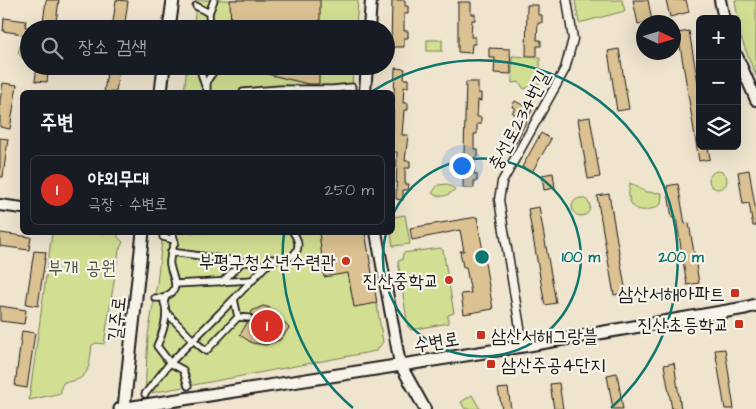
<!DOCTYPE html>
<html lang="ko">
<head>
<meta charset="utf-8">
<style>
	body { margin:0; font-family:"Architects Daughter","Poor Story",sans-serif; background:#20242c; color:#f1f3f6 }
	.controls { position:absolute; right:15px; top:15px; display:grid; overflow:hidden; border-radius:8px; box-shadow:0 5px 20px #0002 }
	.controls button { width:45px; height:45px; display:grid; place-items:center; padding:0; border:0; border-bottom:1px solid #363941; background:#171b24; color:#f1f3f6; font:25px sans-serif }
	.compass { position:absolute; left:636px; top:15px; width:45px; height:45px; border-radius:50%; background:#171b24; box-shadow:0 5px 20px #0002; rotate:94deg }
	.you { position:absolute; left:461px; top:165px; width:18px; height:18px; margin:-12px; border:4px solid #fff; border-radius:50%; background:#1a73e8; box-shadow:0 0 0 8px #1a73e833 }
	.badge { display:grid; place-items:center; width:32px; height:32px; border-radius:50%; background:#d93025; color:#fff; font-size:16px; font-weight:700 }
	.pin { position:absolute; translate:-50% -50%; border:2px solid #fff; box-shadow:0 1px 5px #0006 }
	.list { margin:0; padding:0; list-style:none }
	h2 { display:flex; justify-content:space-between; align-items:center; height:65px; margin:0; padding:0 20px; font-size:21px }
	h2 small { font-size:16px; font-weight:400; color:#9ea1a6 }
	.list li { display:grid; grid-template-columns:32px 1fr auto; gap:15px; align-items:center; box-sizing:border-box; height:70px; margin:0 10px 10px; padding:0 10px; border:1px solid #363941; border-radius:8px }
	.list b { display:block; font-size:19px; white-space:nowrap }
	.list p { margin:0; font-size:16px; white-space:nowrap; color:#9ea1a6 }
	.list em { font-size:16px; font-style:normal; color:#9ea1a6 }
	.icon { flex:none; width:28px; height:28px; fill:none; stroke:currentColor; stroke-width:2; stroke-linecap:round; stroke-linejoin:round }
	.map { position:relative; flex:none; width:756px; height:409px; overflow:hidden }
	.search { position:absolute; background:#171b24; box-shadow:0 5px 20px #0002; left:20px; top:20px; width:375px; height:55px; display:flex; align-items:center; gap:12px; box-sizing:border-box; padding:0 18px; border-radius:28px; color:#9ea1a6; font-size:19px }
	.panel { position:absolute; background:#171b24; box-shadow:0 5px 20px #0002; left:20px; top:90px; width:375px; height:145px; border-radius:8px }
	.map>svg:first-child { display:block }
</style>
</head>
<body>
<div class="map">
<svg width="756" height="409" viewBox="0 0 756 409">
	<rect width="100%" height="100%" fill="#efe4ce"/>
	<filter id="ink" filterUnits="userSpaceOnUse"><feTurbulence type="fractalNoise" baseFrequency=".02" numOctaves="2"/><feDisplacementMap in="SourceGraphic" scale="10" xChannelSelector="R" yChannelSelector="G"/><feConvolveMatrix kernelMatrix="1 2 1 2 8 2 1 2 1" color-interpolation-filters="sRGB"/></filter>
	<g filter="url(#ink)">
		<!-- green -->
		<g fill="#d2df92" stroke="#777e57">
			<polygon points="197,0 358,0 356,29 193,29"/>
			<polygon points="575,0 622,0 625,11 579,23"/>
			<polygon points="735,0 756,0 756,76 741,38"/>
			<rect x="427" y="40" width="15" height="11"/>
			<polygon points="21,43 29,44 29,60 23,59 18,53"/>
			<polygon points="512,56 540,58 540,83 524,89 519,82 512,83"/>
			<polygon points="187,66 353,66 352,92 184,92"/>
			<circle cx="718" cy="180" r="9"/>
			<path d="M630,183L646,192L662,193L661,204C650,212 631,215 629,196C628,192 630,187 630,183Z"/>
			<path d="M447,184L455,189C449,196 440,199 432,193L438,185Z"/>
			<circle cx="581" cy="207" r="9"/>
			<polygon points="405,215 410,244 393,246 391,233 392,232 393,217"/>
			<path d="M52,233H118V237L123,242L119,250L104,344L96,343L92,345C89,367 90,381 64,382L61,387V393L29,400Z"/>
			<polygon points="163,233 365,233 383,342 376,351 145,394 148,335 157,283"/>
			<polygon points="440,248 443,250 454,313 448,315 448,323 411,330 408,327 398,261 402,260 403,253"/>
			<polygon points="472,395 480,409 465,409 461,402"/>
		</g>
		<!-- building -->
		<g fill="#dcc292" stroke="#1c1c1c">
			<polygon points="46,0 59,0 55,29 42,29"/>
			<polygon points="116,0 128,1 124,29 112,29"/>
			<polygon points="230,0 320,0 320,29 231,29"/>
			<polygon points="392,0 405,0 405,6 408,6 408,14 404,14 404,31 408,31 408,38 404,38 404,47 391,47"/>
			<polygon points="633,0 648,0 652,21 638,24"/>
			<polygon points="666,0 686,0 689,12 670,17"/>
			<polygon points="458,2 471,2 471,14 475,14 475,20 472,20 471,37 475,37 475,44 472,44 471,53 458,52"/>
			<polygon points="527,5 538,5 538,15 542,15 542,23 538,23 537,40 541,40 541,46 537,46 537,56 526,56"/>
			<polygon points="4,18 26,21 25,27 29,27 29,40 22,39 23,34 3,31"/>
			<polygon points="689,31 700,95 700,146 708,146 710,159 699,161 678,33"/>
			<polygon points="489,48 510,49 511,74 494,73 495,58 489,58"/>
			<polygon points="619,49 629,109 617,111 608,51"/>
			<polygon points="37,66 49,66 47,82 35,81"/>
			<polygon points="108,66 119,66 116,92 104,92"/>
			<polygon points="244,66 319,66 319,84 308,84 243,68"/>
			<polygon points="395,68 405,69 404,79 408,79 408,87 404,87 403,103 408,103 408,110 404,110 402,135 408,135 405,161 410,161 410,168 405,168 405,184 409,184 408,190 403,190 403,200 396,199 397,152 392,152"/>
			<polygon points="466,82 478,82 478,93 481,93 481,101 478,100 477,117 481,117 481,124 477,124 477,134 474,134 474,149 478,149 478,157 475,157 474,174 477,174 477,181 474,181 474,188 463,188"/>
			<polygon points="3,83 17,85 10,129 0,127 0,101"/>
			<polygon points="515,101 532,110 516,143 505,138 517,115 512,113 515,108 512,107"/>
			<polygon points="590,117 600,177 588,179 578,119"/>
			<polygon points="541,133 551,139 532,172 522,167"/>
			<polygon points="0,138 8,139 3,177 0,177"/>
			<polygon points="749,170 756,212 756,226 753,226 749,203 743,204 738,172"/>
			<polygon points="553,173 555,188 544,190 542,175"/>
			<polygon points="678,184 685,224 689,223 699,283 687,285 676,217 672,218 667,186"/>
			<polygon points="609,194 626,293 614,295 597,196"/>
			<polygon points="539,207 556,303 545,305 528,209"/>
			<polygon points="477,217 493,309 464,314 461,294 471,293 466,267 463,267 460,251 464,251 460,230 412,240 410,228"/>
			<polygon points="319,232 365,232 377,303 354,307 348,273 324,277"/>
			<polygon points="0,233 31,237 29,250 0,246"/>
			<polygon points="34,251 46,252 38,306 26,304"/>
			<polygon points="0,306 26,310 24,324 0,321"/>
			<polygon points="263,306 271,308 289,328 280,340 266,345 252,343 240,335 247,323 253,320 253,316 251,314 252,311"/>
			<polygon points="22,331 35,333 27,388 15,386"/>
			<polygon points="725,349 734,409 725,409 715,350"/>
			<polygon points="674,363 681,409 672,409 664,365"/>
			<polygon points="617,373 623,409 613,409 607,375"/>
			<polygon points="559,383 563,409 554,409 550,384"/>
			<polygon points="508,388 511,409 502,409 498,389"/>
		</g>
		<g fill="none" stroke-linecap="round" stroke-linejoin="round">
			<defs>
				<g id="pedestrian">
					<polyline points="196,6 209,13"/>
					<polyline points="210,28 225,29"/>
					<polyline points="210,29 209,13 214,0"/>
					<polyline points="199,66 205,86"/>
					<path d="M207,92C206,74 211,79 217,66"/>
					<polyline points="243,92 280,89 333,89 352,87"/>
					<polyline points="172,232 175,242 171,252 268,265"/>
					<polyline points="163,237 174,240"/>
					<path d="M171,252C171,256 169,261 170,265C172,277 182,290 166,296L164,302C169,316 163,333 157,346L170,363L183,370L188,386"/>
					<polyline points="222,282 243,261"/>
					<polyline points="175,284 253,280"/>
					<polyline points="155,298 165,298"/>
					<polyline points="166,312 193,340 206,351 238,317"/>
					<path d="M249,318L238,317L234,299L272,259C291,262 306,251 293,232"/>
					<polyline points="145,394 170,363 234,299"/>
				</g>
				<polyline id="minor" points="523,346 499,200 502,182 565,69 573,39 567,0"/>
				<g id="tertiary">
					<polyline points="720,0 724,19"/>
					<polyline points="369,29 371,0"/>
					<polyline points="737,56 756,100"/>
					<polyline points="365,92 367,66"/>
					<polyline points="0,205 22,208"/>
					<polyline points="376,232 400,364 425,409"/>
				</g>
				<g id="secondary">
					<polyline points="169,29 173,0"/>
					<polyline points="161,92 164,66"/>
					<polyline points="124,408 143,232"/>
					<polyline points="120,409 523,346 745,308 756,305"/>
				</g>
			</defs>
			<!-- pedestrian casing -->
			<use href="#pedestrian" stroke="#1c1c1c" stroke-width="9"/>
			<!-- minor casing -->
			<use href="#minor" stroke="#1c1c1c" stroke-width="11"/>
			<!-- tertiary casing -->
			<use href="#tertiary" stroke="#1c1c1c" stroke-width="14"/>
			<!-- secondary casing -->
			<use href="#secondary" stroke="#1c1c1c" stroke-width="15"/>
			<!-- pedestrian -->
			<use href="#pedestrian" stroke="#f7f3e8" stroke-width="5.5"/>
			<!-- minor -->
			<use href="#minor" stroke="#f7f3e8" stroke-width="8"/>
			<!-- tertiary -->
			<use href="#tertiary" stroke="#f7f3e8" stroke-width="10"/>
			<!-- secondary -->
			<use href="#secondary" stroke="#f7f3e8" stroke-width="11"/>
		</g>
	</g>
	<!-- distance rings -->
	<g fill="none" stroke="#0f766e" stroke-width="2.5">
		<path d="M393 214A99 99 0 1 1 386 233"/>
		<path d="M353 408A199 199 0 0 1 284 233M371 92A199 199 0 0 1 611 408"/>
	</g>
	<!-- markers -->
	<g fill="#c8321e" stroke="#f7f3e8" stroke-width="2">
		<circle cx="346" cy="261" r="5"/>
		<circle cx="449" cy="280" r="5"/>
		<rect x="730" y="288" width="10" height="10" rx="2.5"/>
		<rect x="734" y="319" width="10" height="10" rx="2.5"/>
		<rect x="476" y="330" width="10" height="10" rx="2.5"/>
		<rect x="486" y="359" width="10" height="10" rx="2.5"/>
	</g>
	<g text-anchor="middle" stroke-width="4.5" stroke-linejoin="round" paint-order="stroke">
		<!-- street labels -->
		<g font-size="19" fill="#1c1c1c" stroke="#f7f3e8">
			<text transform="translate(518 120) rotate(-62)" y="7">충선로234번길</text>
			<text transform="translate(116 319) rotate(-84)" y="7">길주로</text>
			<text transform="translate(436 341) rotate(-9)" y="7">수변로</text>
		</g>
		<!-- poi labels -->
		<g font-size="19" fill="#1c1c1c" stroke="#f7f3e8" text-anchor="end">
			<text x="336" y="268">부평구청소년수련관</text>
			<text x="439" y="287">진산중학교</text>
			<text x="725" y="300">삼산서해아파트</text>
			<text x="729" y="331">진산초등학교</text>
			<text x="491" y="342" text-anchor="start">삼산서해그랑블</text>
			<text x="501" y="371" text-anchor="start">삼산주공4단지</text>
		</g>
		<!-- park labels -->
		<g font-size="19" fill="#53563f" stroke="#f7f3e8">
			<text x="82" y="274">부개 공원</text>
		</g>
	</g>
	<circle cx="482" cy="257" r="8" fill="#0f766e" stroke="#f7f3e8" stroke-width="2.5"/>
	<g font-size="15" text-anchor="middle" font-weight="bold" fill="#0f766e" stroke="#f7f3e8" stroke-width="4.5" stroke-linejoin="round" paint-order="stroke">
		<text x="581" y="262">100 m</text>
		<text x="681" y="262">200 m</text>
	</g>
</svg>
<div class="controls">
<button>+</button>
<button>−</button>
<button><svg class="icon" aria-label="layers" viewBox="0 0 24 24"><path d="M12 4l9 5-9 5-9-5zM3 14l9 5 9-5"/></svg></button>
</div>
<svg class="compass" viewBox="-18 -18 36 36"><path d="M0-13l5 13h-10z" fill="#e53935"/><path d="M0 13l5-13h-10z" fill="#9ea1a6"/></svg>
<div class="you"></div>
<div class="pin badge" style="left:267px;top:326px">1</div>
<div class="search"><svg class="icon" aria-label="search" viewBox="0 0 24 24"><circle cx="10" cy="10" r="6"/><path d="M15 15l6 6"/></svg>장소 검색</div>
<section class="panel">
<h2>주변<small></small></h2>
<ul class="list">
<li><span class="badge">1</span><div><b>야외무대</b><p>극장 · 수변로</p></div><em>250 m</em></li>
</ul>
</section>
</div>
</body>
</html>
